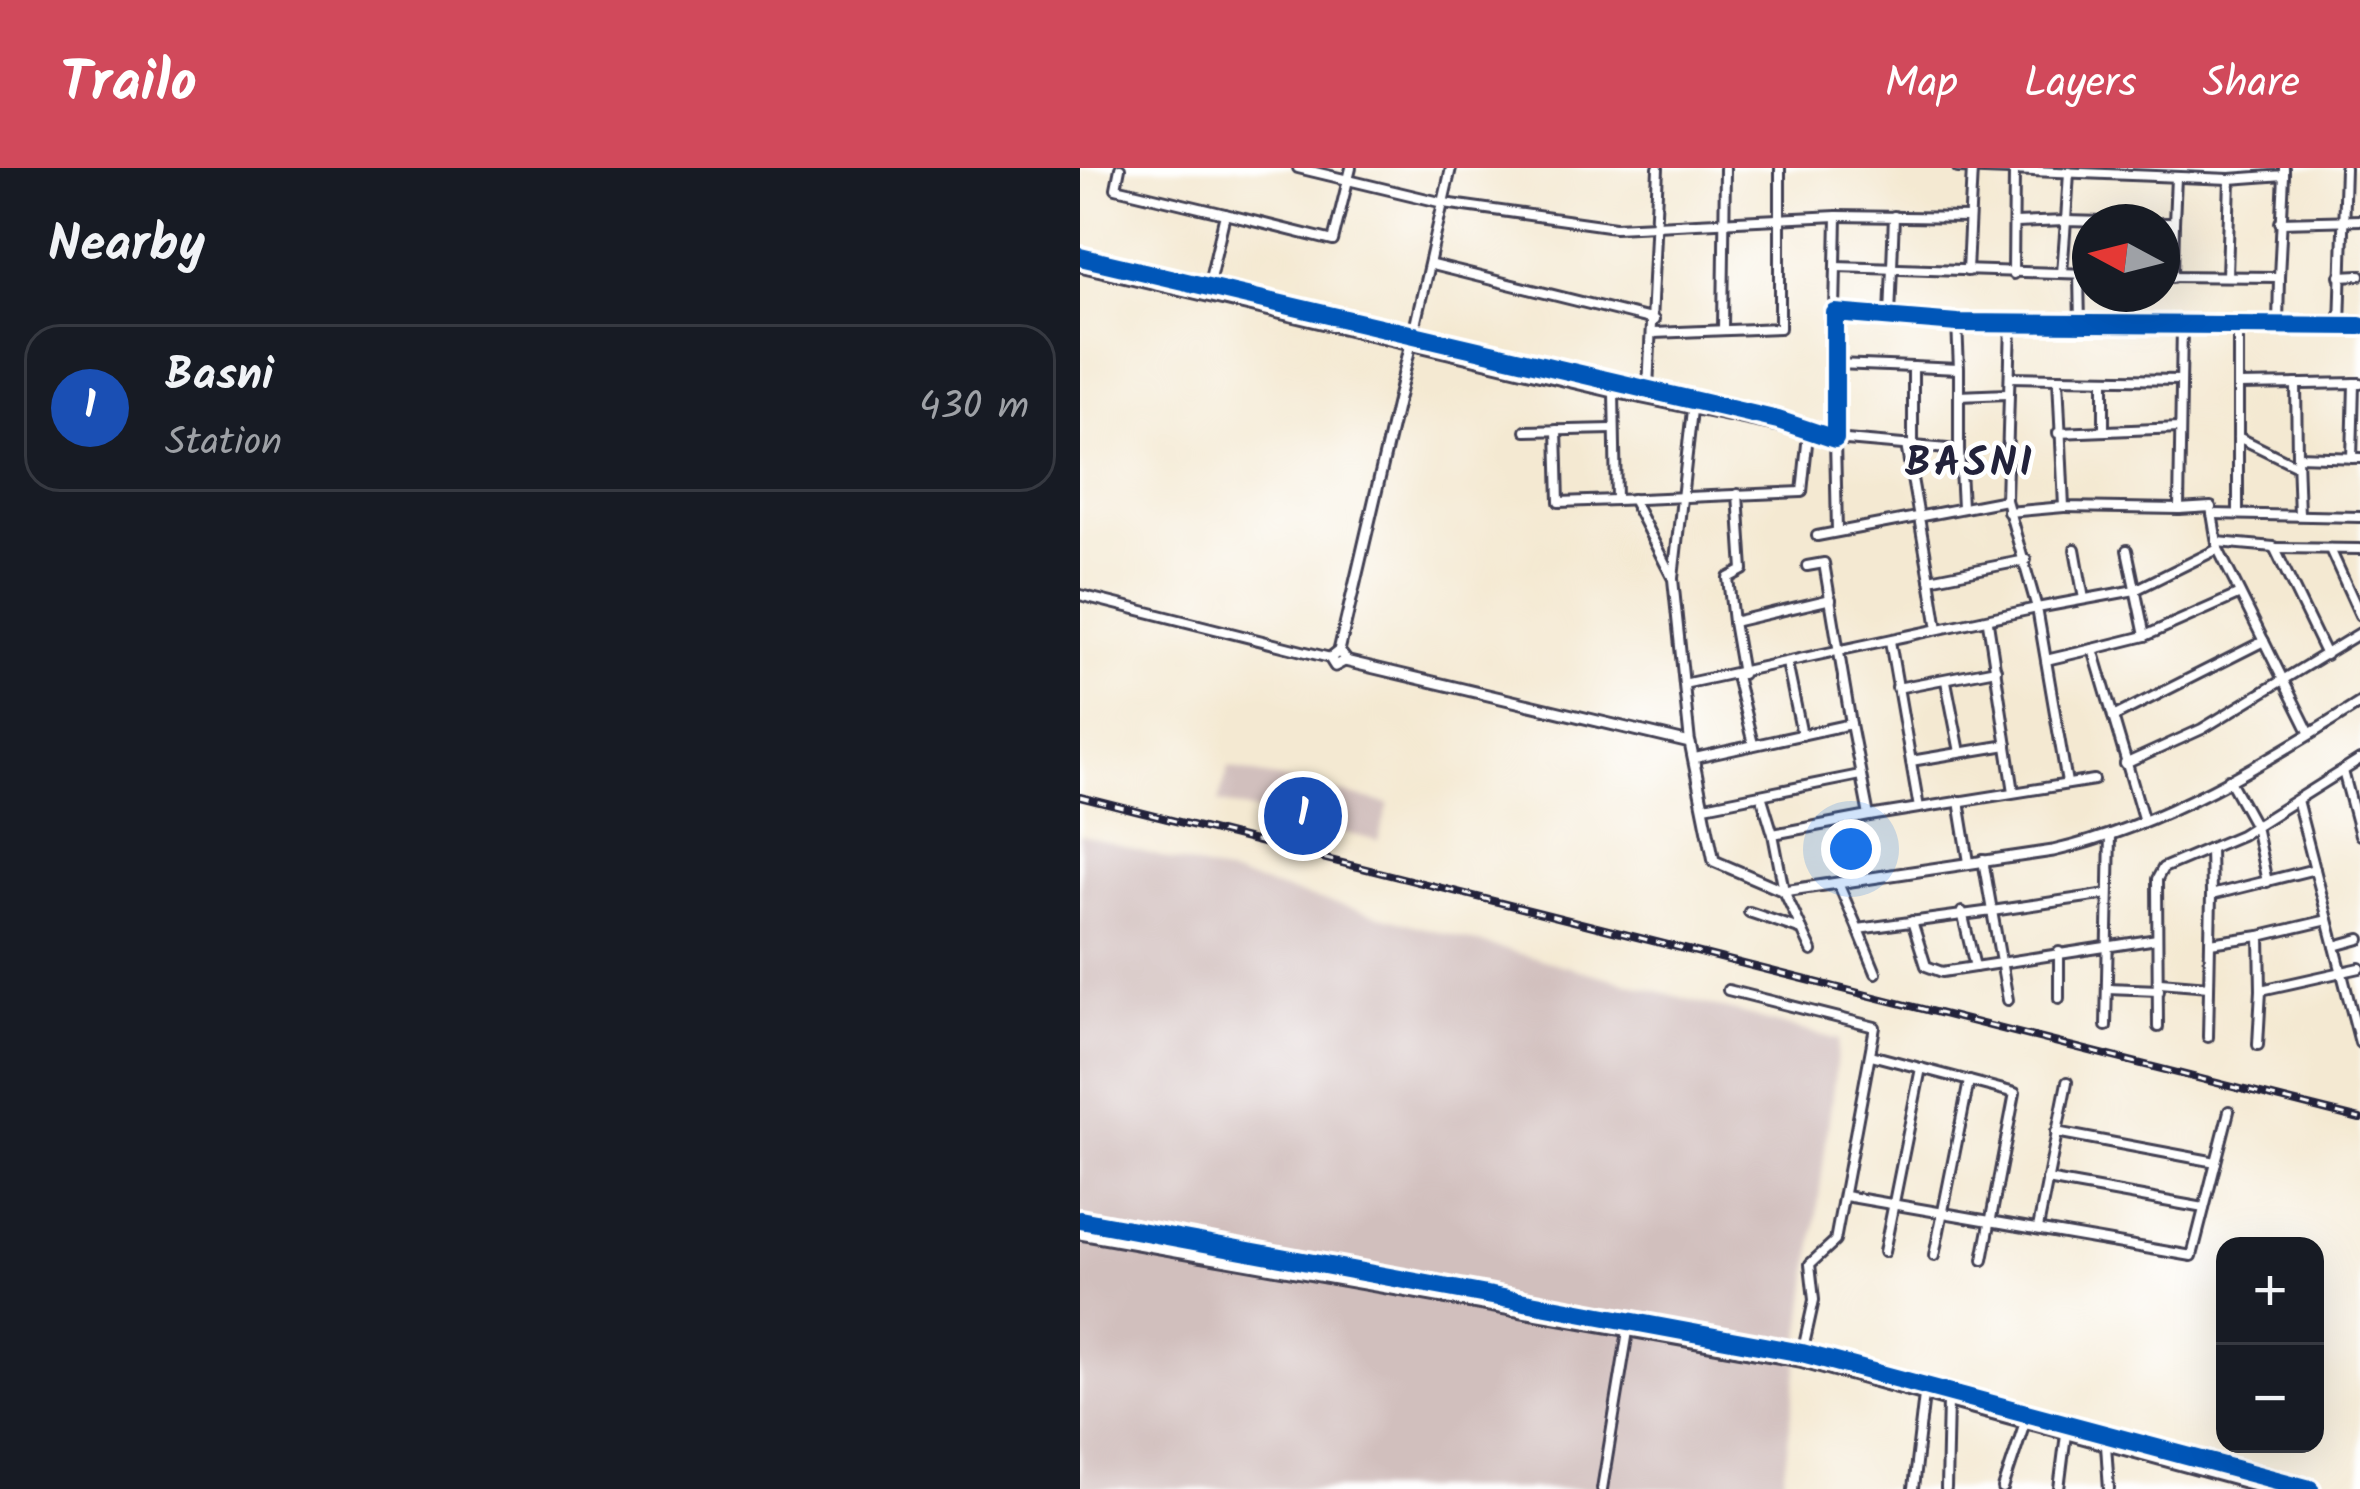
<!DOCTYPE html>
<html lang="en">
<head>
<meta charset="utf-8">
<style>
	body { margin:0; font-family:Kalam,sans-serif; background:#20242c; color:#f1f3f6 }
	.controls { position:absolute; right:36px; bottom:36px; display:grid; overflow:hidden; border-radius:24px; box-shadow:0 12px 48px #0002 }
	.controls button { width:108px; height:108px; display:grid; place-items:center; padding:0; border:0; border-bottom:3px solid #363941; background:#171b24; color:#f1f3f6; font:60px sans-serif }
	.compass { position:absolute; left:992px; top:36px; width:108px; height:108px; border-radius:50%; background:#171b24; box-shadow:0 12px 48px #0002; rotate:277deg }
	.you { position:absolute; left:771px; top:681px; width:42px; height:42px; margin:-30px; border:9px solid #fff; border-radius:50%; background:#1a73e8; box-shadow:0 0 0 18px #1a73e833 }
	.badge { display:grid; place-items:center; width:78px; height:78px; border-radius:50%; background:#d1495b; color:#fff; font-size:39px; font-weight:700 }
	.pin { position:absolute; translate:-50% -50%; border:6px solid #fff; box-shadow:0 3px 12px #0006 }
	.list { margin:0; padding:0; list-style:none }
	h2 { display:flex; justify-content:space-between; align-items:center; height:156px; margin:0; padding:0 48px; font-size:51px }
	h2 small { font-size:39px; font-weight:400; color:#9ea1a6 }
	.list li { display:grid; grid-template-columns:78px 1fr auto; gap:36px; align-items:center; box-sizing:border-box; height:168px; margin:0 24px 24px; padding:0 24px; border:3px solid #363941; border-radius:36px }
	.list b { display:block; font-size:45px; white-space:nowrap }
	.list p { margin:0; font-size:39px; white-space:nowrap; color:#9ea1a6 }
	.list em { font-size:39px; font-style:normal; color:#9ea1a6 }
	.map { position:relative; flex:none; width:1280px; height:1321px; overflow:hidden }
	header { display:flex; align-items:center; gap:72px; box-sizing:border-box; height:168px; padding:0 60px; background:#d1495b; color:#fff }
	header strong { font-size:57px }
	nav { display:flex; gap:66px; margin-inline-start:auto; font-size:42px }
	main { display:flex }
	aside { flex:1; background:#171b24 }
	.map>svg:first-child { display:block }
</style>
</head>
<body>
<header>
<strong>Trailo</strong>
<nav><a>Map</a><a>Layers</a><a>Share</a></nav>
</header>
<main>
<aside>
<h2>Nearby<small></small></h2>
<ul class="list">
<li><span class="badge" style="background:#1a4fb4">1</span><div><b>Basni</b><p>Station</p></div><em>430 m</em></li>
</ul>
</aside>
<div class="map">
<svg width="1280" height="1321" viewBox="0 0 1280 1321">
	<rect width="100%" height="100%" fill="#fff"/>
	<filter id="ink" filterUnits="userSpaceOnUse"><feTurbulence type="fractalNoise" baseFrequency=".00833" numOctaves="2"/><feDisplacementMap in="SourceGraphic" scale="24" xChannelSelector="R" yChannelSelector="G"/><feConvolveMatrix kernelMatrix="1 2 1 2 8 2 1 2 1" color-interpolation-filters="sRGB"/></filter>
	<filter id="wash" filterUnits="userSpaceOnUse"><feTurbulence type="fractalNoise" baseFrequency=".004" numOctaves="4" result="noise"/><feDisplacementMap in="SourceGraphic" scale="48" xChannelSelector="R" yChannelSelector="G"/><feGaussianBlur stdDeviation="2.7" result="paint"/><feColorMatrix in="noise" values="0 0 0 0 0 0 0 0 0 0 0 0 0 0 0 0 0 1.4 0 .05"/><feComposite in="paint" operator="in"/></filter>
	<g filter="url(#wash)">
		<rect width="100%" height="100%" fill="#f4e9d2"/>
		<!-- industrial -->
		<g fill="#d1bfbd">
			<polygon points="149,599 309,636 298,673 138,634"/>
			<polygon points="0,667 759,872 702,1321 0,1321"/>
		</g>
	</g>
	<g filter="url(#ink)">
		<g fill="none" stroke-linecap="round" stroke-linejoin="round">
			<defs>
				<g id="minor">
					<polyline points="40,0 36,20 145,46 128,119"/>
					<polyline points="218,0 268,12 271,0"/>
					<polyline points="878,0 1150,11 1204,7 1204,0"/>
					<polyline points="145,46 253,73 268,12 364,35 535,59 757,48 755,145"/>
					<polyline points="757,48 889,50"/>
					<polyline points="1200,54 1280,52"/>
					<polyline points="935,55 986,53 989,4"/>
					<polyline points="1082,55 1094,55 1093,109"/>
					<polyline points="1094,55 1096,9"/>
					<polyline points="352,97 574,152"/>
					<polyline points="756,98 1010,106"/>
					<polyline points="887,103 892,1"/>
					<polyline points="982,105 986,53 1024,54"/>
					<polyline points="933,106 934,3"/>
					<polyline points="999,107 1000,157"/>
					<polyline points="1082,108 1199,109 1198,157"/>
					<polyline points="1147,108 1150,11"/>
					<polyline points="1260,108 1280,107"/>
					<polyline points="1199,109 1204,7"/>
					<polyline points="810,148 814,48"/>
					<polyline points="1158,157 1158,346"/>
					<polyline points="1260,157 1265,0"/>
					<polyline points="643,161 645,0"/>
					<polyline points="573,165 700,160 700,0"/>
					<polyline points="333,166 371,0"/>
					<polyline points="756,196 833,199 833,278"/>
					<polyline points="833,199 879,201 877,155"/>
					<polyline points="931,209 978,210 984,339 1099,341 1102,157"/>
					<polyline points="978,210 1101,212"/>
					<polyline points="1216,216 1217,288"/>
					<polyline points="1158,217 1280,215"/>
					<polyline points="568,222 578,0"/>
					<polyline points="534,224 536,332 722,324 728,266"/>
					<polyline points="879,228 927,226"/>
					<polyline points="477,262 479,334 536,332"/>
					<polyline points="1024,262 1024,213"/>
					<polyline points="446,263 533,261"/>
					<polyline points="978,265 1100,260"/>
					<polyline points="1158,269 1217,298"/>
					<polyline points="826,277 850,411"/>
					<polyline points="879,282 879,201"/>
					<polyline points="1272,290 1274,215"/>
					<polyline points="658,326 663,402 648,410 653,454 751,431"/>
					<polyline points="552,331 593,411 610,575"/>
					<polyline points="1099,341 1131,339 1138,381 1230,566"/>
					<polyline points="928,344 984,339"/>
					<polyline points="1132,346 1280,349"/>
					<polyline points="1219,347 1217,288 1280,290"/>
					<polyline points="757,363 755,271 879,282 882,339"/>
					<polyline points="737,368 926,332"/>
					<polyline points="1137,374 1194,379 1246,487"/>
					<polyline points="1194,380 1280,381"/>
					<polyline points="995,381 1004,431"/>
					<polyline points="1250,381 1280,447"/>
					<polyline points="1047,382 1065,468"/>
					<polyline points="727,398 744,395 771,556"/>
					<polyline points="593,410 612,242"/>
					<polyline points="0,427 250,490"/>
					<polyline points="653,454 662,506"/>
					<polyline points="908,454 934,624"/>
					<polyline points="858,461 850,411 946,392"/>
					<polyline points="810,473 839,640"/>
					<polyline points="1013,481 1065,468 1160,426"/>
					<polyline points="966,492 1013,481 1063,650"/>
					<polyline points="707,495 722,567"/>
					<polyline points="656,508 673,576"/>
					<polyline points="866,513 880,584"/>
					<polyline points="608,515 957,440 926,332 931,156"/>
					<polyline points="817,520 916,501"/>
					<polyline points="1033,549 1184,473"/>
					<polyline points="615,590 771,556 789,648 693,666 704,723 732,783"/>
					<polyline points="831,593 927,577"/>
					<polyline points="1045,596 1122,561 1280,465"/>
					<polyline points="1263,603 1280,667"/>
					<polyline points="1149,611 1175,658 1187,714"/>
					<polyline points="987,615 957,440 1055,422 1138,381"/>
					<polyline points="682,630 693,666"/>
					<polyline points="1217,632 1280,875"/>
					<polyline points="879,633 889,694"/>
					<polyline points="625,638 780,607"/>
					<polyline points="789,648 1014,612"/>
					<polyline points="1130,680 1131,727 1235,701"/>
					<polyline points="903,692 912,743 1028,726"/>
					<polyline points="758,715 778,761 912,743 928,832"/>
					<polyline points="669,744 722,762"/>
					<polyline points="882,744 895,799"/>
					<polyline points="832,753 846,798 862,804 1077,771"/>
					<polyline points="778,761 796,805"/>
					<polyline points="1130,775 1180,768"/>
					<polyline points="1255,778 1280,771"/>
					<polyline points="979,784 979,830"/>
					<polyline points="1080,814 1129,818"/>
					<polyline points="1027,820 1079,822"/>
					<polyline points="648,822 795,859 755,1073 730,1096 734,1132 722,1186"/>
					<polyline points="1181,822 1180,768 1248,752"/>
					<polyline points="1026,858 1030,666"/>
					<polyline points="1078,859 1077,711 1083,700 1161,667 1280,592"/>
					<polyline points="1128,869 1131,727"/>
					<polyline points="1178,877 1181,822 1280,800"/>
					<polyline points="791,887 935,925 903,1092"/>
					<polyline points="976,964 1136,994"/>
					<polyline points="967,1012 1124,1040"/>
					<polyline points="765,1028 1112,1088 1149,943"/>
					<polyline points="958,1060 987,914"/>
					<polyline points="804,1084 841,900"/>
					<polyline points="854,1088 889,913"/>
					<polyline points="1026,1277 1029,1321"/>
					<polyline points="522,1321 549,1157"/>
					<polyline points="833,1321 844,1227"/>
					<polyline points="866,1321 868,1233"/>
					<polyline points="923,1321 945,1254"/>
					<polyline points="979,1321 986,1266"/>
				</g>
				<g id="tertiary">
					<polyline points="0,89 698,252 755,271 755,145 877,155 1280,158"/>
					<polyline points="0,98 534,224 724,263"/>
					<polyline points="259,483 266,492 255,498 250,490 259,483 331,175"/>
					<path d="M265,493L610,575L634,693L704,723L973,683C1082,658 1187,594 1280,535"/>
					<polyline points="0,1052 722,1185 1230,1321"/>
					<polyline points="0,1066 720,1193 1189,1321"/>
				</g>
			</defs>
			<!-- minor casing -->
			<use href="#minor" stroke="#424052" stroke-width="14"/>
			<!-- tertiary casing -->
			<use href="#tertiary" stroke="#424052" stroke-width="15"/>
			<!-- minor -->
			<use href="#minor" stroke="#fff" stroke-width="8"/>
			<!-- tertiary -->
			<use href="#tertiary" stroke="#fff" stroke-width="9"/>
			<defs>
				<polyline id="rail" points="0,629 1280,951"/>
			</defs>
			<!-- rail casing -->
			<use href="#rail" stroke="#22223b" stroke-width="8"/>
			<!-- rail -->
			<use href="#rail" stroke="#fff" stroke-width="3" stroke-dasharray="9" stroke-linecap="butt"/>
			<defs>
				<g id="cycleway">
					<polyline points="0,89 698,252 755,271 755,145 877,155 1280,158"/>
					<polyline points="0,1052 722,1185 1230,1321"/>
				</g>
			</defs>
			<!-- cycleway casing -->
			<use href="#cycleway" stroke="#fff" stroke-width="26"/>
			<!-- cycleway -->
			<use href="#cycleway" stroke="#0057b8" stroke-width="18"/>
		</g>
	</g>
	<g text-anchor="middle" stroke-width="9" stroke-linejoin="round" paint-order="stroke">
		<!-- district labels -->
		<g font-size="42" font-weight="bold" letter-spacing="3" fill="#22223b" stroke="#fff">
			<text x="890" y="308">BASNI</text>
		</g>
	</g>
</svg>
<div class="controls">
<button>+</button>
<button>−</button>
</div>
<svg class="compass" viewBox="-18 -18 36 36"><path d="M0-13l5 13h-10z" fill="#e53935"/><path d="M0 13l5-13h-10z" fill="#9ea1a6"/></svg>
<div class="you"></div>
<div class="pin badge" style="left:223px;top:648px;background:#1a4fb4">1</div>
</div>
</main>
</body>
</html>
